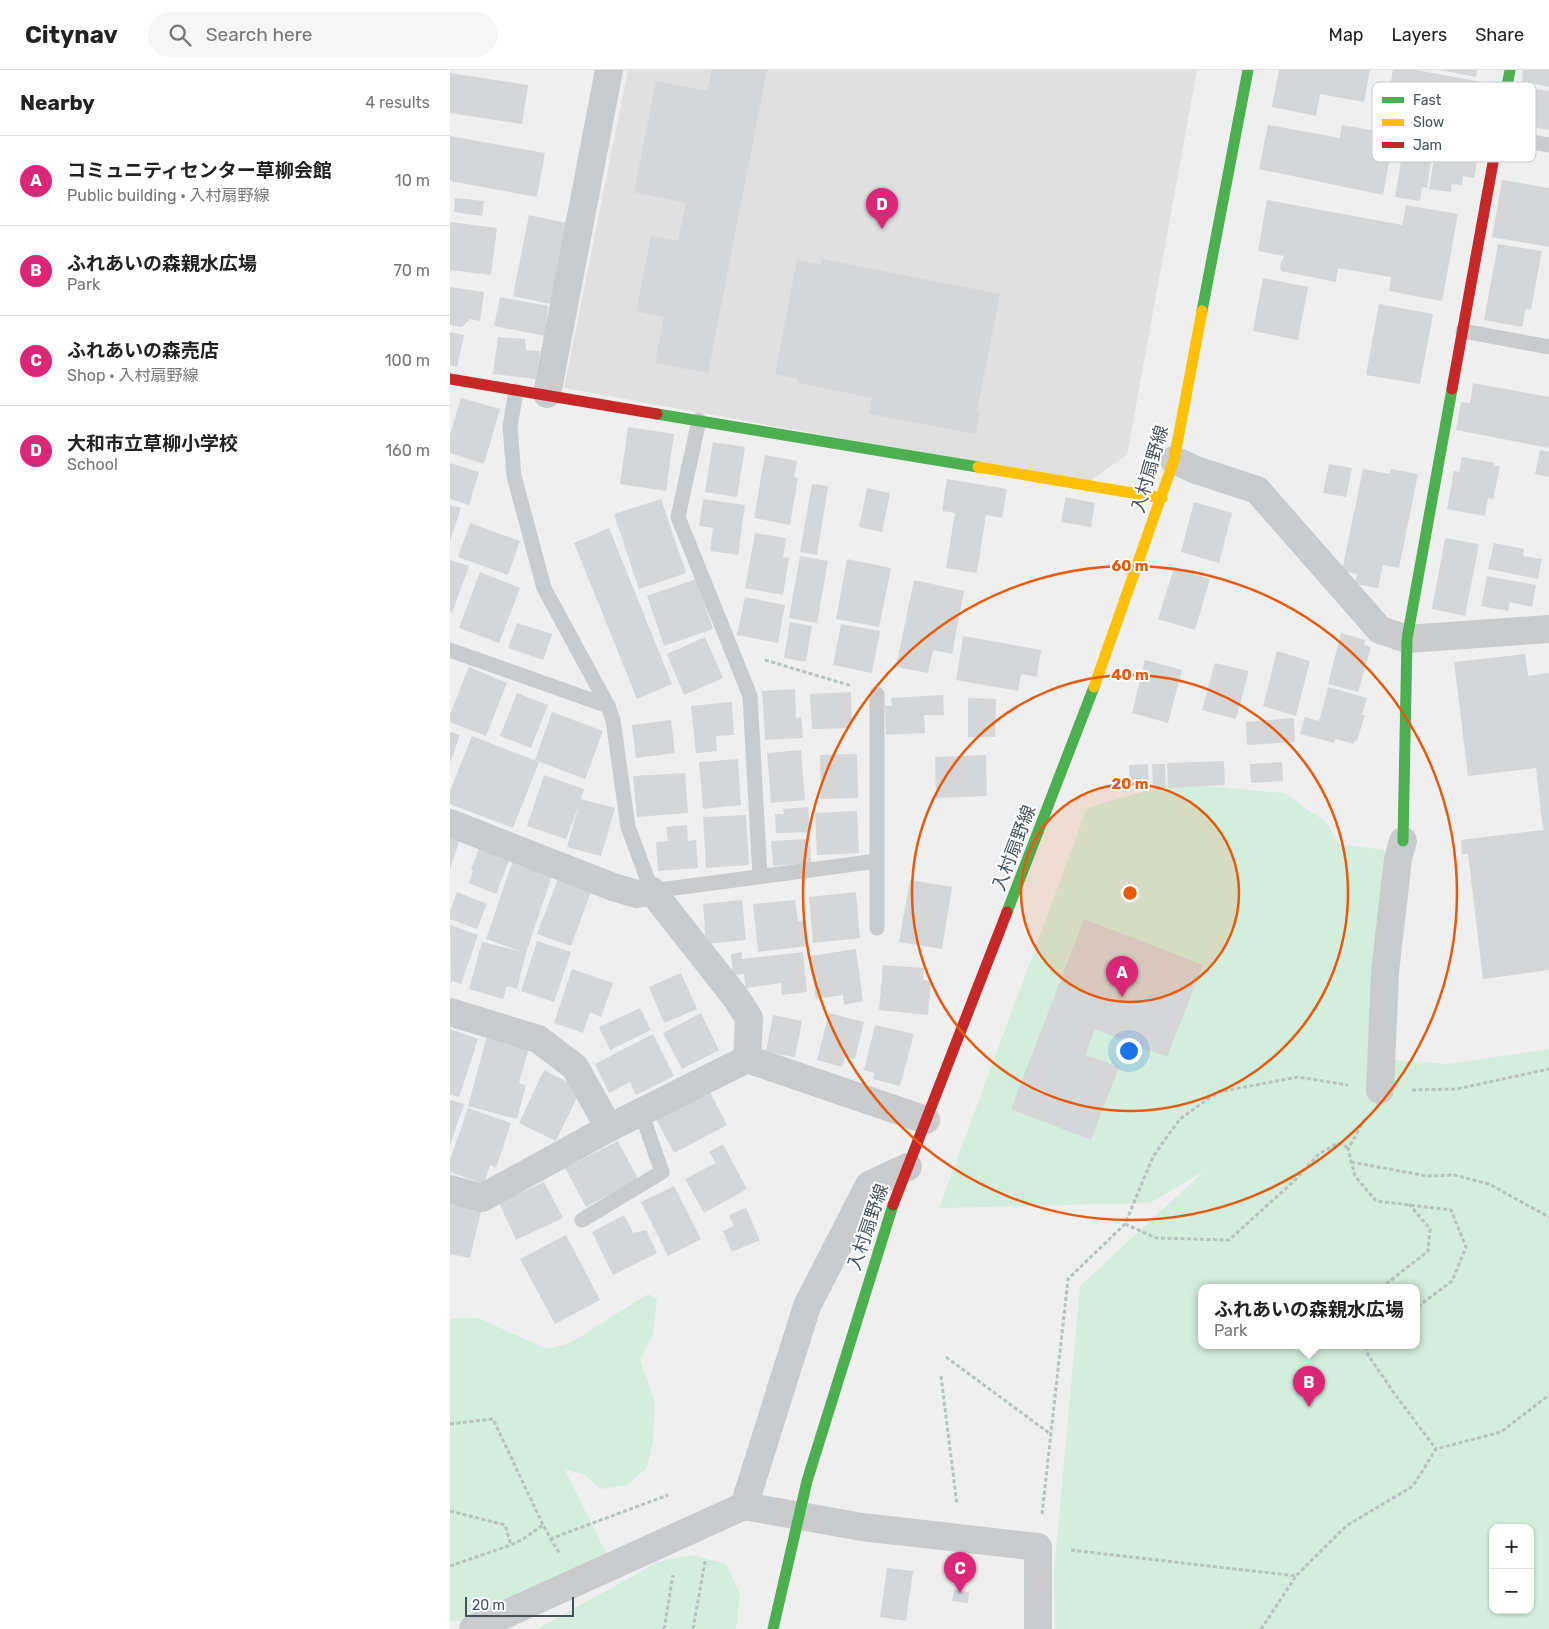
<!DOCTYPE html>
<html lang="en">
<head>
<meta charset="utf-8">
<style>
	body { margin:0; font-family:Rubik,"Noto Sans JP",sans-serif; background:#f6f6f6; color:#222 }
	.controls { position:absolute; right:15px; bottom:15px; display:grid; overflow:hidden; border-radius:10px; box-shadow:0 1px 4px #0004 }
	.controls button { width:45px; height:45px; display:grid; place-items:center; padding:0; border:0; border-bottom:1px solid #e0e0e0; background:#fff; color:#222; font:25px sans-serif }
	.scale { position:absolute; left:15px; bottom:12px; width:109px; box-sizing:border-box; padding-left:5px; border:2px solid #46525b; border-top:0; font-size:14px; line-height:18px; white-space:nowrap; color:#46525b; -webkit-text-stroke:4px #fff; paint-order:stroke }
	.you { position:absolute; left:678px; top:980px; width:18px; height:18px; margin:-12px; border:4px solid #fff; border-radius:50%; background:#1a73e8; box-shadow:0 0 0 8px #1a73e833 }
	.badge { display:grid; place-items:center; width:32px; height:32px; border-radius:50%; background:#db2777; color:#fff; font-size:16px; font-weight:700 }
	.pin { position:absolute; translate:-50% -41px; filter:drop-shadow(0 1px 2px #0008) }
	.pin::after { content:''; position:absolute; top:26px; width:18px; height:15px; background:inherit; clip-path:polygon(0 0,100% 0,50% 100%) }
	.popup { position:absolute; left:748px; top:1214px; width:222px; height:65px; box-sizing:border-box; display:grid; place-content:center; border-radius:10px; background:#fff; filter:drop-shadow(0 1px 4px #0005); font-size:16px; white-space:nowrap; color:#767676 }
	.popup b { font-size:19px; color:#222 }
	.popup::after { content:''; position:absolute; left:50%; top:100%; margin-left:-10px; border:10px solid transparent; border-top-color:#fff }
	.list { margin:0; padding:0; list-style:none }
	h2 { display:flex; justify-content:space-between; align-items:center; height:65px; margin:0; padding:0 20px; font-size:21px }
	h2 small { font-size:16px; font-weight:400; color:#767676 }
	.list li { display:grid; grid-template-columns:32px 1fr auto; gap:15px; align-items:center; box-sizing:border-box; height:90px; padding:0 20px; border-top:1px solid #e0e0e0 }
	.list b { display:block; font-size:19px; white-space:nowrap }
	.list p { margin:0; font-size:16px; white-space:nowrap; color:#767676 }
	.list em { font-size:16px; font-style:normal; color:#767676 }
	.icon { flex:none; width:28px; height:28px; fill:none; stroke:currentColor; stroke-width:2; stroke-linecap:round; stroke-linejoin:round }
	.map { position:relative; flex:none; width:1099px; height:1559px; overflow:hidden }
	header { display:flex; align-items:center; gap:30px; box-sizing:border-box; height:70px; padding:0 25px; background:#fff; border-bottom:1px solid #e0e0e0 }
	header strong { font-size:24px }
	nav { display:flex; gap:28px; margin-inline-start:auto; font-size:18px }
	.search { width:350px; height:45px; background:#f6f6f6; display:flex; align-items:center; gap:12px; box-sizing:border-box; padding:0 18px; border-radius:28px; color:#767676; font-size:19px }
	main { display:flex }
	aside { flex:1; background:#fff }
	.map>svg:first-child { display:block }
</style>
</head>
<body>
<header>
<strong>Citynav</strong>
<div class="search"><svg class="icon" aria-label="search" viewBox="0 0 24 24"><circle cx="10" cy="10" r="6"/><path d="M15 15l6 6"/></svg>Search here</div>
<nav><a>Map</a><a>Layers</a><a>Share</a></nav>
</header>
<main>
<aside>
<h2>Nearby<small>4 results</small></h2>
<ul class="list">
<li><span class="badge">A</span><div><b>コミュニティセンター草柳会館</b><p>Public building · 入村扇野線</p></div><em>10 m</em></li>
<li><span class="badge">B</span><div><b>ふれあいの森親水広場</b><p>Park</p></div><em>70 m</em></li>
<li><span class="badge">C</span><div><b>ふれあいの森売店</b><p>Shop · 入村扇野線</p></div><em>100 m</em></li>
<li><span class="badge">D</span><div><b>大和市立草柳小学校</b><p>School</p></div><em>160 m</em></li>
</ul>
</aside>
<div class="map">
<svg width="1099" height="1559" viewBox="0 0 1099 1559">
	<rect width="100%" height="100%" fill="#efefef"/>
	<!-- education -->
	<polygon fill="#e1e0e1" points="178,0 747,0 677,385 637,413 114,318"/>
	<!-- green -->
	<g fill="#d3eedc" fill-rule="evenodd">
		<path d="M723,713L834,723L877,753L889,774L935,780L919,992L944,990L999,994L1099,979V1559H605L604,1502L630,1216L754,1101L700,1133L489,1138L637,738ZM752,1218H966V1276H752ZM1043,1458H1080V1540H1043Z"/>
		<polygon points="198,1224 207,1229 203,1264 190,1290 205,1332 203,1371 197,1398 177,1415 150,1419 134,1405 114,1398 158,1487 11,1551 0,1551 0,1248 28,1248 97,1279 120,1273"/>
		<polygon points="243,1485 276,1494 290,1524 286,1559 87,1559 208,1492"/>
	</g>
	<!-- building -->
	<g fill="#d5d6d7">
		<polygon points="262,0 317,0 258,303 205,293 214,247 186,241 201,166 228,171 236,133 184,122 206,11 257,21"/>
		<polygon points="829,0 920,0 914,32 870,24 866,46 822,37"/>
		<polygon points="943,0 966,0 1043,14 1030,84 953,70 954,64 932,60"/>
		<polygon points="990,0 1027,0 1026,7"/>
		<polygon points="1073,0 1099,0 1099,17 1072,11"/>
		<polygon points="0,3 78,15 72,54 0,43"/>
		<polygon points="1085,19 1099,21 1099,60 1078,56"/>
		<polygon points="818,55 890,68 892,55 944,64 933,125 809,99"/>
		<polygon points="0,66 95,83 87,127 0,111"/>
		<polygon points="954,73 983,78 977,118 972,117 970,131 945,127"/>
		<polygon points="986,78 1028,85 1024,108 1013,106 1012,115 1002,114 1001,122 979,119"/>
		<polygon points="1052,110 1099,118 1099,177 1042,167"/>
		<polygon points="5,128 34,131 32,146 4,142"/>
		<polygon points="817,130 952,155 956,135 1008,144 992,231 939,221 941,207 888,198 886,212 831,201 830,195 834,186 808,181"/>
		<polygon points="79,145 117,153 101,234 63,226"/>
		<polygon points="0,152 47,158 41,205 0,200"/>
		<polygon points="1048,174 1092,181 1081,240 1076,238 1072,257 1034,250"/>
		<polygon points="372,189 550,224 527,341 530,341 526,364 419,344 422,328 348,313 348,309 325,304 347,190 372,195"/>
		<polygon points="813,208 858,217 848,270 803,261"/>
		<polygon points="0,217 34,222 30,251 20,249 12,257 0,255"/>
		<polygon points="50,227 98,236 95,266 44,256"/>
		<polygon points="929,234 983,244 970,314 916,305"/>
		<polygon points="0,262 14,265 7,297 0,295"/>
		<polygon points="48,267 75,269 76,280 90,281 86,309 43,304"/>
		<polygon points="1023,313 1099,327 1099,378 1006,360 1011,332 1020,333"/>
		<polygon points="11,328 50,339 34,394 0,383 0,365"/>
		<polygon points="178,357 224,364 216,421 170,414"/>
		<polygon points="263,372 295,377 287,427 255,422"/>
		<polygon points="1090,380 1099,382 1099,407 1085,404"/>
		<polygon points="315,385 347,391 344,407 348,408 340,455 304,448"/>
		<polygon points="1012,387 1044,393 1044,396 1050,396 1043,429 1038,428 1035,446 997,439 1004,401 1009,402"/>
		<polygon points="0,393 29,402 19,435 0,429"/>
		<polygon points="879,394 902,398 896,427 873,423"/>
		<polygon points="913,399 940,404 941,399 968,404 949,498 933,495 928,518 905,514 907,504 892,501"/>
		<polygon points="497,409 557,419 552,448 536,445 527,503 496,498 505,443 492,441"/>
		<polygon points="362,414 378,416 367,485 350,482"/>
		<polygon points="417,418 440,423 432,462 409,457"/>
		<polygon points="616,427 645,433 641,457 611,452"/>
		<polygon points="211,429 236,503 189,519 164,444"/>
		<polygon points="253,429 295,435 288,485 260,481 263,458 249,456"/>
		<polygon points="744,432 782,443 769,493 731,482"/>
		<polygon points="0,435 11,438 0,471"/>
		<polygon points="20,453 70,471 58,505 8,487"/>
		<polygon points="159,458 222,614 187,629 124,473"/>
		<polygon points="305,463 336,468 333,487 339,488 333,525 295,518"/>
		<polygon points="995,468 1029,474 1015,546 982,539"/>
		<polygon points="1044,473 1074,479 1073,486 1092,489 1088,509 1038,499"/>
		<polygon points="350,486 378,491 367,553 339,548"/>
		<polygon points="397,489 441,498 429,557 386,549"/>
		<polygon points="0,490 19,496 2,543 0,542"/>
		<polygon points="724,498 760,509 745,560 708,549"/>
		<polygon points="30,502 70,518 49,573 9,558"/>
		<polygon points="1037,506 1086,515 1082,537 1060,532 1058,541 1031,536"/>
		<polygon points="246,509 263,559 214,576 197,526"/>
		<polygon points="464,510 514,521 502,584 483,580 478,603 446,597"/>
		<polygon points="295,527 335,535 328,573 287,565"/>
		<polygon points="340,552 362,556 356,592 334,588"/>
		<polygon points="67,553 102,564 93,590 58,578"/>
		<polygon points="391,554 430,561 422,603 383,595"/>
		<polygon points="891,563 915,570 914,575 921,577 908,622 878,614"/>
		<polygon points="513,566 591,580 587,607 571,604 568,621 506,610"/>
		<polygon points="255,567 273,608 234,625 217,584"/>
		<polygon points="827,581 860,591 846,646 813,636"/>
		<polygon points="1075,584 1078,606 1099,603 1099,900 1033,909 1018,784 1012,784 1011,770 1093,760 1086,698 1018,706 1004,592"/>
		<polygon points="695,590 732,600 718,653 682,643"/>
		<polygon points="765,593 799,601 786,649 752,640"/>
		<polygon points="19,597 57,613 36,666 0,652 0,644"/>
		<polygon points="878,617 917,628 912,645 915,645 907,671 905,670 904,674 885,669 884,673 850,664 855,647 869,651"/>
		<polygon points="345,619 346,648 351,647 353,668 315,670 312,621"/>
		<polygon points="401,622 402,658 362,659 360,624"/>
		<polygon points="67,623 98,635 81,678 50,666"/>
		<polygon points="493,625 494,645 474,645 475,663 436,665 435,636 442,636 441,628"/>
		<polygon points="518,628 546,629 545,667 518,667"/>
		<polygon points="282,632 284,665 266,666 267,681 246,683 241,636"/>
		<polygon points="102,642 153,661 135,709 85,690"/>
		<polygon points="844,648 845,672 797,675 796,652"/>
		<polygon points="221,650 225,683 186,688 182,655"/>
		<polygon points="0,662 10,665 0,693"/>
		<polygon points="22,666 89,692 63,758 0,734 0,721"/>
		<polygon points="351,680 355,730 321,733 317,683"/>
		<polygon points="407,684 408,728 371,729 370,685"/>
		<polygon points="536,685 537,726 486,728 485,687"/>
		<polygon points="288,689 291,735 253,739 249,692"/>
		<polygon points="774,691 775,715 718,718 717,693"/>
		<polygon points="832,692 833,711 801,713 800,694"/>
		<polygon points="698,694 699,714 680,715 679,695"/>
		<polygon points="702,694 715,694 716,718 703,718"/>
		<polygon points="235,703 238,743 187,747 183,706"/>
		<polygon points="94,705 134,719 131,729 165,738 151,786 117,777 129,735 116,769 77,756"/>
		<polygon points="358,737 360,762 326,763 325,744 334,744 333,739"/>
		<polygon points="407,741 409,783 367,785 365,743"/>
		<polygon points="296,745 299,795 256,798 253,747"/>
		<polygon points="237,755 238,771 246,770 248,798 208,801 206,772 218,771 216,757"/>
		<polygon points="0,759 12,763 0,799"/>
		<polygon points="360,769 361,793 323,796 321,771"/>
		<polygon points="30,776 60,788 46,824 19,813 23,800 21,799"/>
		<polygon points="63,790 103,803 76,883 67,919 57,916 53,929 19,919 32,872 73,882 36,869"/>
		<polygon points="108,809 141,822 121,876 87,864"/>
		<polygon points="460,810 502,817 492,879 449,872"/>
		<polygon points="7,822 37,834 27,859 0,849 0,842"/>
		<polygon points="406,822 410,868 363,873 359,827"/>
		<polygon points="292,830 296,870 256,874 253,834"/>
		<polygon points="345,830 348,851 356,850 358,876 308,882 303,834"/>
		<polygon points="634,849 753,895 717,987 645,959 635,985 669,997 641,1070 561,1039"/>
		<polygon points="0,855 28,865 11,914 2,911 1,915"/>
		<polygon points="87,871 121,882 104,932 71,921"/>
		<polygon points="406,879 413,931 394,935 393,925 366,929 360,886"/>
		<polygon points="292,882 292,889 353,882 357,922 332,925 331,913 296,918 294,904 283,905 281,884"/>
		<polygon points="433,895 474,898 473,910 481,911 478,945 429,940"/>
		<polygon points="122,899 163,913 151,947 140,942 133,963 104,953"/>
		<polygon points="231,903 247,939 214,953 199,917"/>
		<polygon points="190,938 201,960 160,980 149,957"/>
		<polygon points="251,943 269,980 232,999 213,963"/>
		<polygon points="379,943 414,952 405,989 395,987 392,997 367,990"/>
		<polygon points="323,945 352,951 345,987 316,982"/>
		<polygon points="425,955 464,964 450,1016 423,1009 424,1003 414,1000"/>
		<polygon points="0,959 28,969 9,1027 0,1024"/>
		<polygon points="203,964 224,1006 186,1025 180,1012 159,1023 145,994"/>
		<polygon points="37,966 79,978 69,1013 76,1015 67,1049 18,1036"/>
		<polygon points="94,1000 131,1019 106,1071 69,1053"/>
		<polygon points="260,1022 277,1055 224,1083 206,1049"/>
		<polygon points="0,1030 14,1034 0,1075"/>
		<polygon points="18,1038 61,1053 46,1098 40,1095 34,1114 0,1102 0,1090"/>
		<polygon points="168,1071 188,1109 136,1137 115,1098"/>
		<polygon points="273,1074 297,1119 254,1143 235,1109 266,1093 259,1082"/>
		<polygon points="94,1112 113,1148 66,1170 49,1133"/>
		<polygon points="224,1116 251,1169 218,1186 191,1132"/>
		<polygon points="0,1129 32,1137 20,1188 0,1184"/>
		<polygon points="296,1138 310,1170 282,1182 273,1161 284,1156 279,1145"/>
		<polygon points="174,1145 183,1163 196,1160 207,1183 163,1205 142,1162"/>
		<polygon points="116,1165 150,1230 105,1254 70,1189"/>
		<polygon points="437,1498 463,1501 456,1551 430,1547"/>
		<polygon points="504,1520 519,1522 518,1533 502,1531"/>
	</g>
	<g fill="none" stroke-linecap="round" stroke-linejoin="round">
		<!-- path -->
		<g stroke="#b7c3bf" stroke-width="3" stroke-dasharray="4 2.5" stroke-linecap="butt">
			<polyline points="315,590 402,616"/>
			<polyline points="962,1020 1007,1019 1099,999"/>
			<polyline points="915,1049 898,1079 905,1106 926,1131 1001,1140 1016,1177 1002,1211 966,1238"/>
			<polyline points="901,1092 977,1106 1004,1105 1039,1114 1099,1147"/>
			<polyline points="675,1154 706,1168 779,1170 844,1111 869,1084 888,1073 899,1078"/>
			<polyline points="931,1218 978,1181 980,1159 959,1134"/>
			<polyline points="916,1276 918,1285 944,1323 986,1379"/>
			<polyline points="496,1287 599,1363"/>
			<polyline points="491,1306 507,1435"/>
			<polyline points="0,1354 43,1349 93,1455"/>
			<polyline points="0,1441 55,1455 61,1475"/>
			<polyline points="592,1444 618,1209 675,1154 703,1087 716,1068 730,1049 768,1022 848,1007 898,1015"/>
			<polyline points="100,1469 218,1425"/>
			<polyline points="621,1480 846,1506 896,1456 963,1416 986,1379 1051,1362 1099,1325"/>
			<polyline points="0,1496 61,1475 73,1469 93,1455 109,1483"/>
			<polyline points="214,1559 223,1505"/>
			<polyline points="243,1559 255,1491"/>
			<polyline points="811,1559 846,1506"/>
		</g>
		<!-- lane -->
		<g stroke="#c9cbcd" stroke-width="15">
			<polyline points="1049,66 1099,75"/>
			<polyline points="1013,261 1099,277"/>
			<polyline points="66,321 60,357 64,406 94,518 158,636 163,650 178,757 202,821 427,791"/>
			<polyline points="249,350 228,447 300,626 310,806"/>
			<polyline points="0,580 158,636"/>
			<polyline points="427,858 427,624"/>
			<polyline points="132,1150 212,1102 191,1042"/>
		</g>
		<!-- street -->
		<g stroke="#c9cbcd" stroke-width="28">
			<polyline points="97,324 159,0"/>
			<polyline points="724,390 746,400 807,420 930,560 957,569 1099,559"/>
			<polyline points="0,753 163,817 187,824 202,821 287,929 299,948 297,989"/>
			<polyline points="0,942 88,969 125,997 159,1058"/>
			<polyline points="930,1020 935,902 948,789 953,771"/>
			<polyline points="0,1119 32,1128 159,1058 297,989 476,1050"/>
			<polyline points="294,1436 412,1457 588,1477 588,1559"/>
			<polyline points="23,1559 294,1436 357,1236 419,1115 458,1097"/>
		</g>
		<!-- fast -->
		<g stroke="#4caf50" stroke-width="11">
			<polyline points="1046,76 1060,0"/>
			<polyline points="752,241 798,0"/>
			<polyline points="207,344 528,397"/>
			<polyline points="953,771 957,569 1002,319"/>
			<polyline points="557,842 644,617"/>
			<polyline points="323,1559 357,1411 443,1135"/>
		</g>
		<!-- slow -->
		<g stroke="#ffc107" stroke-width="11">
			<polyline points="528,397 712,428"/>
			<polyline points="644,617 724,390 752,241"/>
		</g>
		<!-- jam -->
		<g stroke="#c62828" stroke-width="11">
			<polyline points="0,309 207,344"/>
			<polyline points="1002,319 1046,76"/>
			<polyline points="443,1135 557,842"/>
		</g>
	</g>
	<!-- distance rings -->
	<circle cx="680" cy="823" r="109" fill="#e8590c" fill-opacity=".12"/>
	<g fill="none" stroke="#e8590c" stroke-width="2.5">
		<circle cx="680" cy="823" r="109"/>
		<circle cx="680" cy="823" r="218"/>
		<circle cx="680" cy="823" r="327"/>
	</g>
	<g text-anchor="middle" stroke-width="4" stroke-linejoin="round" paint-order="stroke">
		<!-- street labels -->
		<g font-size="18" fill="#46525b" stroke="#fff">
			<text transform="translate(700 399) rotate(-74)" y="6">入村扇野線</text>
			<text transform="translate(564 778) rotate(-69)" y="6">入村扇野線</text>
			<text transform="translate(418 1157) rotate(-71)" y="6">入村扇野線</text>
		</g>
	</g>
	<!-- legend -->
	<rect x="922" y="12" width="164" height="80" rx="8" fill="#fff" stroke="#c8cbce" stroke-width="1"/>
	<rect x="932" y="27" width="22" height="6" fill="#4caf50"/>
	<rect x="932" y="49" width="22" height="7" fill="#ffc107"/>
	<rect x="932" y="72" width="22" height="6" fill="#c62828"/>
	<g font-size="14" fill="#46525b">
		<text x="963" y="35">Fast</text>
		<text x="963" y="57">Slow</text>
		<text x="963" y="80">Jam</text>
	</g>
	<circle cx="680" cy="823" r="8" fill="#e8590c" stroke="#fff" stroke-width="2.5"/>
	<g font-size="15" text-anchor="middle" font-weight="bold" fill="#e8590c" stroke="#fff" stroke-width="4" stroke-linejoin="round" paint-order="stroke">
		<text x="680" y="501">60 m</text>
		<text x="680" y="610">40 m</text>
		<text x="680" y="719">20 m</text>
	</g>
</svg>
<div class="controls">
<button>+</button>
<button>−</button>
</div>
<div class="scale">20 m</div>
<div class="you"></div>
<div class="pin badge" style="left:672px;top:927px">A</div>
<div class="pin badge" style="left:859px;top:1337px">B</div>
<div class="popup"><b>ふれあいの森親水広場</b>Park</div>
<div class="pin badge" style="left:510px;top:1523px">C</div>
<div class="pin badge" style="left:432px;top:159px">D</div>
</div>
</main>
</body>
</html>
